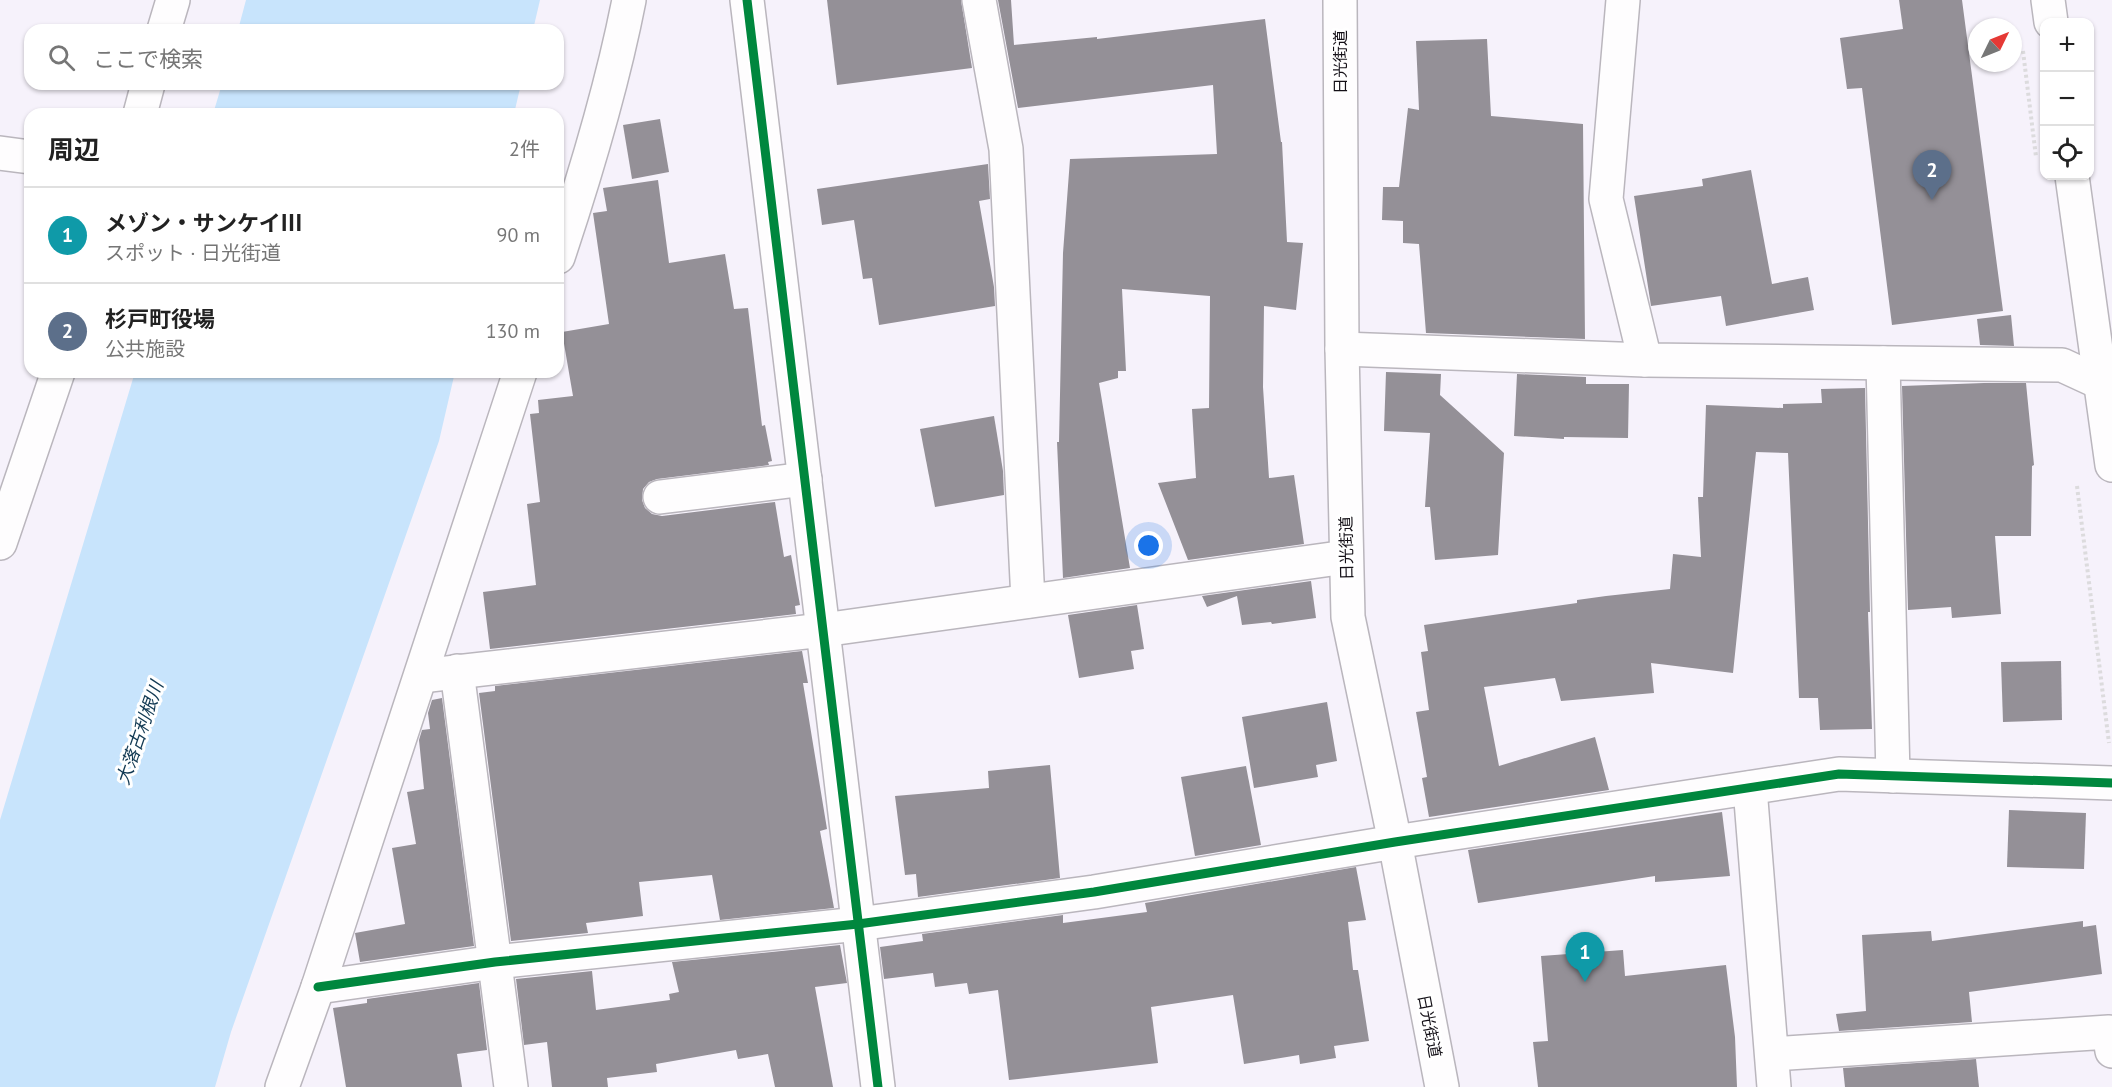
<!DOCTYPE html>
<html lang="ja">
<head>
<meta charset="utf-8">
<style>
	body { margin:0; font-family:"PT Sans","Noto Sans JP",sans-serif; background:#f2f2f2; color:#222 }
	.controls { position:absolute; right:18px; top:18px; display:grid; overflow:hidden; border-radius:12px; box-shadow:0 2px 4px #0004 }
	.controls button { width:54px; height:54px; display:grid; place-items:center; padding:0; border:0; border-bottom:2px solid #e0e0e0; background:#fff; color:#222; font:30px sans-serif }
	.compass { position:absolute; left:1968px; top:18px; width:54px; height:54px; border-radius:50%; background:#fff; box-shadow:0 2px 4px #0004; rotate:47deg }
	.you { position:absolute; left:1149px; top:546px; width:21px; height:21px; margin:-15px; border:4px solid #fff; border-radius:50%; background:#1a73e8; box-shadow:0 0 0 9px #1a73e833 }
	.badge { display:grid; place-items:center; width:39px; height:39px; border-radius:50%; background:#635f67; color:#fff; font-size:20px; font-weight:700 }
	.pin { position:absolute; translate:-50% -50px; filter:drop-shadow(0 2px 3px #0008) }
	.pin::after { content:''; position:absolute; top:32px; width:21px; height:18px; background:inherit; clip-path:polygon(0 0,100% 0,50% 100%) }
	.list { margin:0; padding:0; list-style:none }
	h2 { display:flex; justify-content:space-between; align-items:center; height:78px; margin:0; padding:0 24px; font-size:26px }
	h2 small { font-size:20px; font-weight:400; color:#767676 }
	.list li { display:grid; grid-template-columns:39px 1fr auto; gap:18px; align-items:center; box-sizing:border-box; height:96px; padding:0 24px; border-top:2px solid #e0e0e0 }
	.list b { display:block; font-size:22px; white-space:nowrap }
	.list p { margin:0; font-size:20px; white-space:nowrap; color:#767676 }
	.list em { font-size:20px; font-style:normal; color:#767676 }
	.icon { flex:none; width:33px; height:33px; fill:none; stroke:currentColor; stroke-width:2; stroke-linecap:round; stroke-linejoin:round }
	.map { position:relative; flex:none; width:2112px; height:1087px; overflow:hidden }
	.search { position:absolute; background:#fff; box-shadow:0 2px 4px #0004; left:24px; top:24px; width:540px; height:66px; display:flex; align-items:center; gap:15px; box-sizing:border-box; padding:0 21px; border-radius:18px; color:#767676; font-size:22px }
	.panel { position:absolute; background:#fff; box-shadow:0 2px 4px #0004; left:24px; top:108px; width:540px; height:270px; border-radius:18px }
	.map>svg:first-child { display:block }
</style>
</head>
<body>
<div class="map">
<svg width="2112" height="1087" viewBox="0 0 2112 1087">
	<rect width="100%" height="100%" fill="#f6f2fb"/>
	<!-- water -->
	<g fill="#c8e4fc">
		<polygon points="246,0 540,0 533,30 238,30"/>
		<polygon points="222,84 521,84 514,114 213,114"/>
		<polygon points="135,372 455,372 439,441 231,1032 215,1087 0,1087 0,820"/>
	</g>
	<!-- building -->
	<g fill="#949097">
		<polygon points="827,0 961,0 972,68 837,85"/>
		<polygon points="998,0 1011,0 1014,45 1097,37 1097,39 1265,19 1281,142 1282,142 1287,242 1303,243 1296,310 1264,306 1263,387 1269,478 1294,475 1304,544 1188,560 1158,483 1196,478 1192,409 1209,408 1210,296 1122,289 1126,371 1118,371 1118,378 1099,383 1130,568 1063,578 1057,442 1059,442 1063,253 1070,159 1217,154 1213,85 1018,108"/>
		<polygon points="1899,0 1962,0 2003,311 1892,325 1862,88 1847,89 1840,38 1903,29"/>
		<polygon points="1487,39 1491,116 1583,124 1585,339 1426,333 1419,244 1403,243 1403,221 1382,220 1383,187 1399,187 1408,108 1419,110 1416,41"/>
		<polygon points="660,119 669,172 632,179 623,125"/>
		<polygon points="988,164 990,199 979,201 994,287 995,306 879,325 872,278 863,279 854,220 822,225 817,189"/>
		<polygon points="1751,170 1772,284 1808,277 1814,310 1726,326 1721,296 1651,306 1634,196 1703,186 1702,179"/>
		<polygon points="658,180 669,263 725,254 734,309 748,308 762,426 765,425 772,461 768,462 769,465 657,479 649,482 643,489 642,500 645,508 652,514 662,516 775,502 784,557 791,555 800,605 795,606 796,614 490,649 483,592 536,585 527,504 540,502 530,414 539,413 538,400 573,396 562,332 609,324 593,213 607,211 603,188"/>
		<polygon points="2011,315 2014,346 1980,345 1977,319"/>
		<polygon points="1386,372 1441,374 1440,395 1504,453 1498,555 1435,560 1430,507 1425,507 1430,433 1384,431"/>
		<polygon points="1517,374 1586,377 1586,384 1629,384 1628,438 1564,437 1564,439 1514,436"/>
		<polygon points="1984,383 2026,383 2034,465 2032,466 2031,536 1995,536 2001,614 1952,618 1951,607 1908,610 1902,386"/>
		<polygon points="1865,388 1870,612 1868,612 1872,729 1820,730 1818,698 1799,698 1788,453 1756,452 1733,673 1651,663 1654,693 1561,701 1555,678 1484,687 1499,766 1595,737 1609,790 1429,817 1422,778 1427,777 1416,712 1429,710 1421,652 1428,651 1424,625 1577,603 1577,600 1606,596 1670,589 1673,554 1701,557 1698,497 1703,497 1706,405 1783,408 1783,404 1822,403 1821,389"/>
		<polygon points="994,416 1003,471 1004,495 935,507 920,429"/>
		<polygon points="1311,581 1316,618 1272,624 1271,622 1242,625 1237,596 1207,607 1202,596"/>
		<polygon points="1137,605 1144,649 1131,651 1134,669 1079,678 1068,615"/>
		<polygon points="802,651 808,683 803,683 827,829 820,831 834,908 720,920 712,875 639,882 643,916 586,923 588,933 511,941 479,693 495,691 495,686"/>
		<polygon points="2061,661 2062,720 2003,722 2001,662"/>
		<polygon points="442,698 474,946 360,962 355,933 405,924 392,848 416,844 407,792 424,789 419,740 422,730 430,729 428,713 432,700"/>
		<polygon points="1327,702 1337,761 1316,765 1318,777 1254,788 1242,717"/>
		<polygon points="1050,765 1060,878 918,897 916,874 905,875 895,796 989,788 988,771"/>
		<polygon points="1246,766 1261,845 1195,856 1181,777"/>
		<polygon points="2009,810 2086,813 2084,869 2007,867"/>
		<polygon points="1722,812 1730,876 1655,882 1655,876 1478,903 1468,850"/>
		<polygon points="1356,867 1366,920 1348,922 1353,970 1358,970 1369,1041 1334,1046 1336,1058 1300,1064 1299,1055 1244,1064 1233,995 1151,1007 1158,1063 1009,1080 998,990 969,994 967,983 935,987 933,973 884,979 880,947 923,941 922,934 1063,915 1063,923 1147,912 1145,903"/>
		<polygon points="2083,921 2083,927 2096,925 2102,974 1969,992 1972,1022 1839,1031 1836,1014 1866,1011 1862,935 1931,931 1932,941"/>
		<polygon points="840,945 847,983 815,987 833,1087 775,1087 768,1054 738,1059 736,1050 656,1064 657,1072 607,1078 608,1087 552,1087 547,1042 524,1045 516,979 592,971 596,1010 670,1000 669,994 679,992 672,962"/>
		<polygon points="1623,950 1625,976 1726,965 1735,1037 1737,1087 1538,1087 1533,1042 1548,1041 1541,956"/>
		<polygon points="479,983 487,1050 457,1054 462,1087 346,1087 333,1008 367,1003 367,999"/>
		<polygon points="1976,1059 1979,1087 1845,1087 1843,1068"/>
	</g>
	<g fill="none" stroke-linecap="round" stroke-linejoin="round">
		<defs>
			<g id="minor">
				<polyline points="747,0 878,1087"/>
				<polyline points="979,0 1006,149 1028,601"/>
				<polyline points="1623,0 1606,199 1645,360"/>
				<polyline points="2048,0 2051,22"/>
				<polyline points="164,30 173,0"/>
				<polyline points="140,114 148,84"/>
				<polyline points="0,153 30,157"/>
				<polyline points="2072,176 2112,465"/>
				<path d="M558,257C586,173 612,87 629,0"/>
				<polyline points="1342,349 1645,360 2062,365 2101,383 2112,383"/>
				<polyline points="1883,363 1893,776"/>
				<polyline points="660,497 805,479"/>
				<polyline points="0,543 58,372"/>
				<polyline points="457,671 511,1087"/>
				<polyline points="421,676 823,630 1346,557"/>
				<polyline points="1750,788 1774,1087"/>
				<polyline points="318,987 495,962 858,924 1094,892 1395,842 1839,774 2112,783"/>
				<polyline points="1772,1054 2109,1032 2112,1051"/>
				<polyline points="282,1087 318,987 520,372"/>
			</g>
			<polyline id="major" points="1340,0 1342,349 1348,617 1395,842 1442,1087"/>
		</defs>
		<!-- minor casing -->
		<use href="#minor" stroke="#bab6bd" stroke-width="36"/>
		<!-- major casing -->
		<use href="#major" stroke="#bab6bd" stroke-width="36"/>
		<!-- path -->
		<g stroke="#dcdbdd" stroke-width="4" stroke-dasharray="3 3" stroke-linecap="butt">
			<polyline points="2023,51 2036,157"/>
			<polyline points="2077,486 2109,743"/>
		</g>
		<!-- minor -->
		<use href="#minor" stroke="#fefdfe" stroke-width="33"/>
		<!-- major -->
		<use href="#major" stroke="#fefdfe" stroke-width="33"/>
		<defs>
			<g id="cycleway">
				<polyline points="747,0 878,1087"/>
				<polyline points="318,987 495,962 858,924 1094,892 1395,842 1839,774 2112,783"/>
			</g>
		</defs>
		<!-- cycleway casing -->
		<use href="#cycleway" stroke="#fff" stroke-width="13"/>
		<!-- cycleway -->
		<use href="#cycleway" stroke="#00873e" stroke-width="9"/>
	</g>
	<g text-anchor="middle" stroke-width="6" stroke-linejoin="round" paint-order="stroke">
		<!-- street labels -->
		<g font-size="16" fill="#141017" stroke="#fff">
			<text transform="translate(1340 62) rotate(-90)" y="6">日光街道</text>
			<text transform="translate(1346 548) rotate(-91)" y="6">日光街道</text>
			<text transform="translate(1430 1026) rotate(79)" y="6">日光街道</text>
		</g>
		<!-- water labels -->
		<g font-size="18" font-style="italic" fill="#113953" stroke="#fff">
			<text transform="translate(140 733) rotate(-71)" y="6">大落古利根川</text>
		</g>
	</g>
</svg>
<div class="controls">
<button>+</button>
<button>−</button>
<button><svg class="icon" aria-label="locate" viewBox="0 0 24 24"><circle cx="12" cy="12" r="6"/><path d="M12 2v4M12 18v4M2 12h4M18 12h4"/></svg></button>
</div>
<svg class="compass" viewBox="-18 -18 36 36"><path d="M0-13l5 13h-10z" fill="#e53935"/><path d="M0 13l5-13h-10z" fill="#767676"/></svg>
<div class="you"></div>
<div class="pin badge" style="left:1585px;top:982px;background:#0f9aa8">1</div>
<div class="pin badge" style="left:1932px;top:200px;background:#5c6f8a">2</div>
<div class="search"><svg class="icon" aria-label="search" viewBox="0 0 24 24"><circle cx="10" cy="10" r="6"/><path d="M15 15l6 6"/></svg>ここで検索</div>
<section class="panel">
<h2>周辺<small>2件</small></h2>
<ul class="list">
<li><span class="badge" style="background:#0f9aa8">1</span><div><b>メゾン・サンケイⅢ</b><p>スポット · 日光街道</p></div><em>90 m</em></li>
<li><span class="badge" style="background:#5c6f8a">2</span><div><b>杉戸町役場</b><p>公共施設</p></div><em>130 m</em></li>
</ul>
</section>
</div>
</body>
</html>
